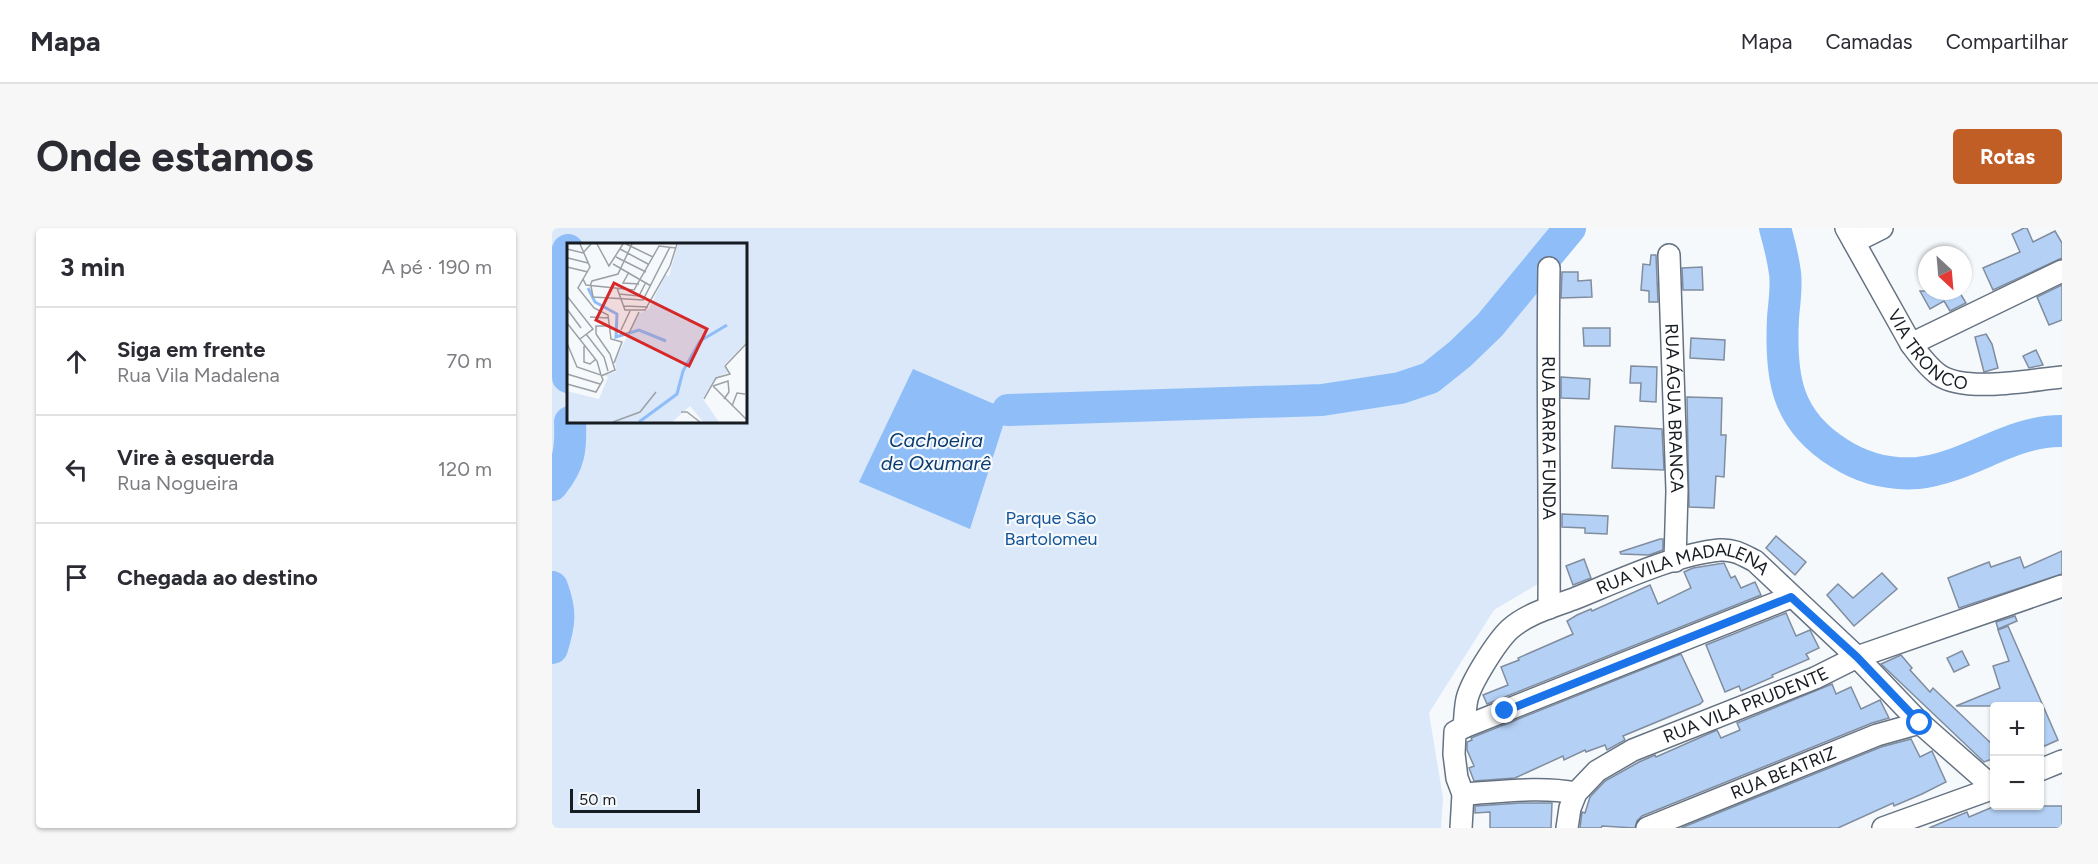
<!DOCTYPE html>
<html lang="pt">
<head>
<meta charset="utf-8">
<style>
	body { margin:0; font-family:Figtree,sans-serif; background:#f7f7f7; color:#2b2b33 }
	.controls { position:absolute; right:18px; bottom:18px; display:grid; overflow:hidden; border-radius:6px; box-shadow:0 2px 4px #0004 }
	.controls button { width:54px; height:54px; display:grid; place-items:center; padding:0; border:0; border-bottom:2px solid #e1e1e2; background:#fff; color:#2b2b33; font:30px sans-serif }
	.compass { position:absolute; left:1366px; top:18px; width:54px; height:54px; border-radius:50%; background:#fff; box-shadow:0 2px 4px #0004; rotate:154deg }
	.scale { position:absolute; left:18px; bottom:15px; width:130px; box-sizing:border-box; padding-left:6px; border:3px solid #161c22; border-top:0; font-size:16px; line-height:21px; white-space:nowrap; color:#161c22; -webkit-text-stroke:4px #f6f9fc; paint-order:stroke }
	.stop { position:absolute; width:18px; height:18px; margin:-14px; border:4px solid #1a73e8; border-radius:50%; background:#fff }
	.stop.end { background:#1a73e8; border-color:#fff; box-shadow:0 2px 6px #0008 }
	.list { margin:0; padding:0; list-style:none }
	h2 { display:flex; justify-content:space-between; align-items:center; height:78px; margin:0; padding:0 24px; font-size:26px }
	h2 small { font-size:20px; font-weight:400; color:#7c7c81 }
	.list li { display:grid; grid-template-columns:39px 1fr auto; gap:18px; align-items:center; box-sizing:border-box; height:108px; padding:0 24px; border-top:2px solid #e1e1e2 }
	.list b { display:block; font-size:22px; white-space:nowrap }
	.list p { margin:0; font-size:20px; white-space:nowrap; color:#7c7c81 }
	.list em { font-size:20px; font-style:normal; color:#7c7c81 }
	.icon { flex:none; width:33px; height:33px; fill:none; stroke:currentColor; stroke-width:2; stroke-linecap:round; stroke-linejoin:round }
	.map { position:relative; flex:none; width:1510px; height:600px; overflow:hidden; border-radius:6px }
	header { display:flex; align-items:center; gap:36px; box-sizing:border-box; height:84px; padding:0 30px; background:#fff; border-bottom:2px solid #e1e1e2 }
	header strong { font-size:28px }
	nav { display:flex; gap:33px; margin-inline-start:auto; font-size:21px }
	.intro { display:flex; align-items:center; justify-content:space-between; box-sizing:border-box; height:144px; padding:0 36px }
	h1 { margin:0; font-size:42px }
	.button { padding:15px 27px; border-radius:6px; background:#c15e26; color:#fff; font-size:21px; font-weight:700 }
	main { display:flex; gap:36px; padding:0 36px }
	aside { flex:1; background:#fff; border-radius:6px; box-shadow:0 2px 4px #0004 }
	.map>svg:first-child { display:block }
</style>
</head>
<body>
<header>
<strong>Mapa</strong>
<nav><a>Mapa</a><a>Camadas</a><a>Compartilhar</a></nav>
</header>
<div class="intro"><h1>Onde estamos</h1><a class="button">Rotas</a></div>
<main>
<aside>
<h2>3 min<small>A pé · 190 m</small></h2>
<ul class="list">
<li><svg class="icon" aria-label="ahead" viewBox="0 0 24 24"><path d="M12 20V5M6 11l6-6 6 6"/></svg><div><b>Siga em frente</b><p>Rua Vila Madalena</p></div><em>70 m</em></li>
<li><svg class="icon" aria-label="left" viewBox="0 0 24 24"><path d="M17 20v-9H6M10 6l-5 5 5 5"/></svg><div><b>Vire à esquerda</b><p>Rua Nogueira</p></div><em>120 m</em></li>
<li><svg class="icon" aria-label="arrive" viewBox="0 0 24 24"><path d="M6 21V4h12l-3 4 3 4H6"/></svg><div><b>Chegada ao destino</b></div></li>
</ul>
</aside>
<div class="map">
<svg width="1510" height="600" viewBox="0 0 1510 600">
	<rect width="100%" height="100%" fill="#f6f9fc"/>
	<!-- green -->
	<path fill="#dae8fa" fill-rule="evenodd" d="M0,0H999L991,353L942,382L877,485L891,570L889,600H0ZM16,16H194V194H16Z"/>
	<!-- water -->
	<polygon fill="#8ebdf8" points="361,141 456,182 418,301 307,254"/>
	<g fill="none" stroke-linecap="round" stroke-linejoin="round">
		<!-- river -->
		<g stroke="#8ebdf8" stroke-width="32">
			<path d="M1223,0C1227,14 1231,30 1233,45C1235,59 1232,76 1231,90C1228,149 1234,192 1287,225C1310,240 1338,247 1366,245C1416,240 1459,202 1510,203"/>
			<polyline points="16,22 13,29 16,149"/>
			<polyline points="456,182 770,172 848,160 878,150 908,126 938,97 1018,0"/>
			<path d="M0,257C18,236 19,220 18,194"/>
			<path d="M0,359C9,383 8,395 0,420"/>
		</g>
	</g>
	<!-- building -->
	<g fill="#b4d0f4" stroke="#808d9f" stroke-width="1.5">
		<polygon points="1472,0 1475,0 1481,14 1503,3 1510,15 1510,30 1441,62 1431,40 1468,24 1460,6"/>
		<polygon points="1099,27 1104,27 1106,74 1097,74 1097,63 1089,62 1091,36 1098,37"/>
		<polygon points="1150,39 1151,62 1131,62 1130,40"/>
		<polygon points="1010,44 1026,44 1026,53 1039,52 1040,69 1009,70"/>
		<polygon points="1510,57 1510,92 1497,97 1485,69"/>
		<polygon points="1368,63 1412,63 1408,65 1414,75 1398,83 1392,73 1378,81"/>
		<polygon points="1031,100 1058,100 1058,118 1032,118"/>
		<polygon points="1434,106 1440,116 1446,140 1432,144 1423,109"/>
		<polygon points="1139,110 1173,112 1172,132 1138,130"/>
		<polygon points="1484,122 1491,137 1477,140 1471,128"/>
		<polygon points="1079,138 1105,139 1104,174 1088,173 1089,155 1078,155"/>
		<polygon points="1009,149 1038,151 1037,171 1009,170"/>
		<polygon points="1135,169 1170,170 1169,207 1174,207 1172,249 1164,248 1162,280 1137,279"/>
		<polygon points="1063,198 1110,201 1112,242 1060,240"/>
		<polygon points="1010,286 1056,288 1055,306 1033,305 1033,300 1010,299"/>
		<polygon points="1224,308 1254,334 1243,347 1214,320"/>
		<polygon points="1108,311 1111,311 1111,322 1097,327 1069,326 1068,324"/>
		<polygon points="1510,323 1510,346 1407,380 1396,350 1437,334 1439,339 1468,329 1472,340"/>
		<polygon points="1032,331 1039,350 1021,357 1014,338"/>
		<polygon points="1172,335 1179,350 1183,348 1189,360 1203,354 1209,367 935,476 931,467 956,457 949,439 967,432 966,430 1021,406 1015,393 1025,387 1039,381 1040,383 1098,357 1106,376 1139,360 1132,344 1141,340"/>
		<polygon points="1330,345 1345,361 1302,398 1275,367 1286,356 1301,370"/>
		<polygon points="1234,385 1244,408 1258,402 1267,420 1254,426 1257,431 1220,447 1221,449 1189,463 1187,458 1173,464 1154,417"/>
		<polygon points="1463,388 1465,393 1446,401 1444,394"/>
		<polygon points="1456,398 1506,512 1488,520 1488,478 1404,478 1448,460 1441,438 1457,433 1446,402"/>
		<polygon points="1410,423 1417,437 1402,444 1395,430"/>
		<polygon points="1129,426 1151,473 1148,476 1071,508 1073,512 1055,522 1053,517 1034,524 1033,522 1012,532 1011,528 963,550 922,553 917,540 922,538 915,522 915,514 920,512 919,510"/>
		<polygon points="1349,427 1360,440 1358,442 1378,464 1381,460 1443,519 1443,530 1432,534 1329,436"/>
		<polygon points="1280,456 1284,466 1299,459 1309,481 1328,472 1337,490 1320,495 1090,588 1085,593 1083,600 1050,598 1049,600 1028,600 1030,584 1033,585 1038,569 1053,553 1087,534 1103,527 1104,529 1165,502 1169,510 1188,502 1185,495"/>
		<polygon points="1359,511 1368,529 1380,523 1394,554 1370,566 1342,578 1341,575 1286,600 1129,600 1329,519"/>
		<polygon points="968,575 1000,575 999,600 938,600 938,584 923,585 923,578"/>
		<polygon points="1443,578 1510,578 1510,600 1377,600 1415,584 1417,589"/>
	</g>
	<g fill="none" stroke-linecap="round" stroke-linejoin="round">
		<defs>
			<g id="street">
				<path id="s1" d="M1294,0L1359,116C1367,127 1376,139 1387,147C1414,165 1477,152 1510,149"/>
				<polyline points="1302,14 1330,0"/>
				<path id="s2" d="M1117,27L1125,263L1123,333"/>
				<path id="s3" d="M997,40C995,153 998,266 997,380"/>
				<polyline points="1359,116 1510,43"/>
				<polyline points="912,499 1239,369"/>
				<polyline points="1488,542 1510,533"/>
				<path d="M911,566C948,564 988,558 1024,565"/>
				<path id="s4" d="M909,600L911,566L905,550L902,526L903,504L912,499C913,490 913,480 915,471C919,454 945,413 958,401C976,385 1003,378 1024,370C1066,353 1124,326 1168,322C1182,321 1191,327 1203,333L1305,429L1368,495L1442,560"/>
				<path id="s5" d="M1015,600L1018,580L1024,565L1045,543L1081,522L1263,450L1305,429L1510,358"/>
				<path id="s6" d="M1095,600L1325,507L1368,495"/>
				<polyline points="1331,600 1442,560"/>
			</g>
		</defs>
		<!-- street casing -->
		<use href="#street" stroke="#657282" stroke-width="24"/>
		<!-- street -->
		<use href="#street" stroke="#fff" stroke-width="21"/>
	</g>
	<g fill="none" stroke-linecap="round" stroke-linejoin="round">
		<!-- route -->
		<polyline stroke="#1a73e8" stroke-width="8" points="953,483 1239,369 1305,429 1368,495"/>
	</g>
	<g text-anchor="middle" stroke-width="4.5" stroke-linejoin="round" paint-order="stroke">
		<!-- street labels -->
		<g font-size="18" fill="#161c22" stroke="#f6f9fc">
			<text dy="6" stroke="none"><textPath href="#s1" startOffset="150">VIA TRONCO</textPath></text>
			<text dy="6" stroke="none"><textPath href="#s2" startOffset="153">RUA ÁGUA BRANCA</textPath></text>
			<text dy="6" stroke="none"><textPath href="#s3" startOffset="170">RUA BARRA FUNDA</textPath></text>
			<text dy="6" stroke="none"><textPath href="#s4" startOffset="406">RUA VILA MADALENA</textPath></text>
			<text dy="6" stroke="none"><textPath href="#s5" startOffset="230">RUA VILA PRUDENTE</textPath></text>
			<text dy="6" stroke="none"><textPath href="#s6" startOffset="147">RUA BEATRIZ</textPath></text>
		</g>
		<!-- park labels -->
		<g font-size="18" fill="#125397" stroke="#f6f9fc">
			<text x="499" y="296">Parque São<tspan x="499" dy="21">Bartolomeu</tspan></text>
		</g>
		<!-- water labels -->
		<g font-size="20" font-style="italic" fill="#0a3b6f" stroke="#f6f9fc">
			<text x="384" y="219">Cachoeira<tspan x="384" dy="23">de Oxumarê</tspan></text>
		</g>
	</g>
	<!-- overview -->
	<g transform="translate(15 15)">
		<rect width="180" height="180" fill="#f6f9fc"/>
		<path d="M111,1H180V99L157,122L163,129L152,133L136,156L152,179H136L123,163L105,179H1L0,148L32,156L41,134L37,132L49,129L48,118L71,71L82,66L98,32L102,33Z" fill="#dae8fa"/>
		<path fill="none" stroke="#8ebdf8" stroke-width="3" d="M21,45L28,59L50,71L49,94L72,87L99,98M72,179L110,151L116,128L133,98L160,82"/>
		<path fill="none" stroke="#9ca1a5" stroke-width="1.5" d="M13,1L23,24L11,45L27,65L41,72L44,96L55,99L47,120M30,1L42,23L56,1M59,1L86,14M0,6L16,10L24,1M53,6L81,21M49,14L79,29M1,15L21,20M46,21L84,43M0,24L21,29M62,29L56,40L72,41M16,36L19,42L67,47L92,3L109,5M23,43L25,38L51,31L65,1M24,43L26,54L76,57L103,4M50,45L58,67H78L103,23L110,1M52,51L72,53L79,39M0,53L26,86L13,96M57,63L81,64M0,66L14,85M23,74L42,75M0,80L30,118L34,132M54,87L63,68M62,90L72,69M19,91L37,114L41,128M29,91L43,111L48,127L34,133M29,91V83H42M0,100L10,124L34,132L36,137L29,149L0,141M17,103V119L23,121L29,116M158,123L180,100M0,131L33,141M146,143L180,177M146,143L161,138L162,149L157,156M137,156L149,135L163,131L158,123M165,163L170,150L178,151M114,169H120L133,179M46,179L73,169L89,149"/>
		<path fill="#d62828" fill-opacity="0.15" stroke="#d62828" stroke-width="3" d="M47,40L140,86L122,123L29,77Z"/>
		<rect width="180" height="180" fill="none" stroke="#161c22" stroke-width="3"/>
	</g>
</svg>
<div class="controls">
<button>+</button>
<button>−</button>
</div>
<svg class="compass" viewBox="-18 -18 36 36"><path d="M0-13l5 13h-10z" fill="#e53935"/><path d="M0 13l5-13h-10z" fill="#7c7c81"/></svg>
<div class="scale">50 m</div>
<div class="stop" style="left:1368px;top:495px"></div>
<div class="stop end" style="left:953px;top:483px"></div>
</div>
</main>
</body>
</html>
